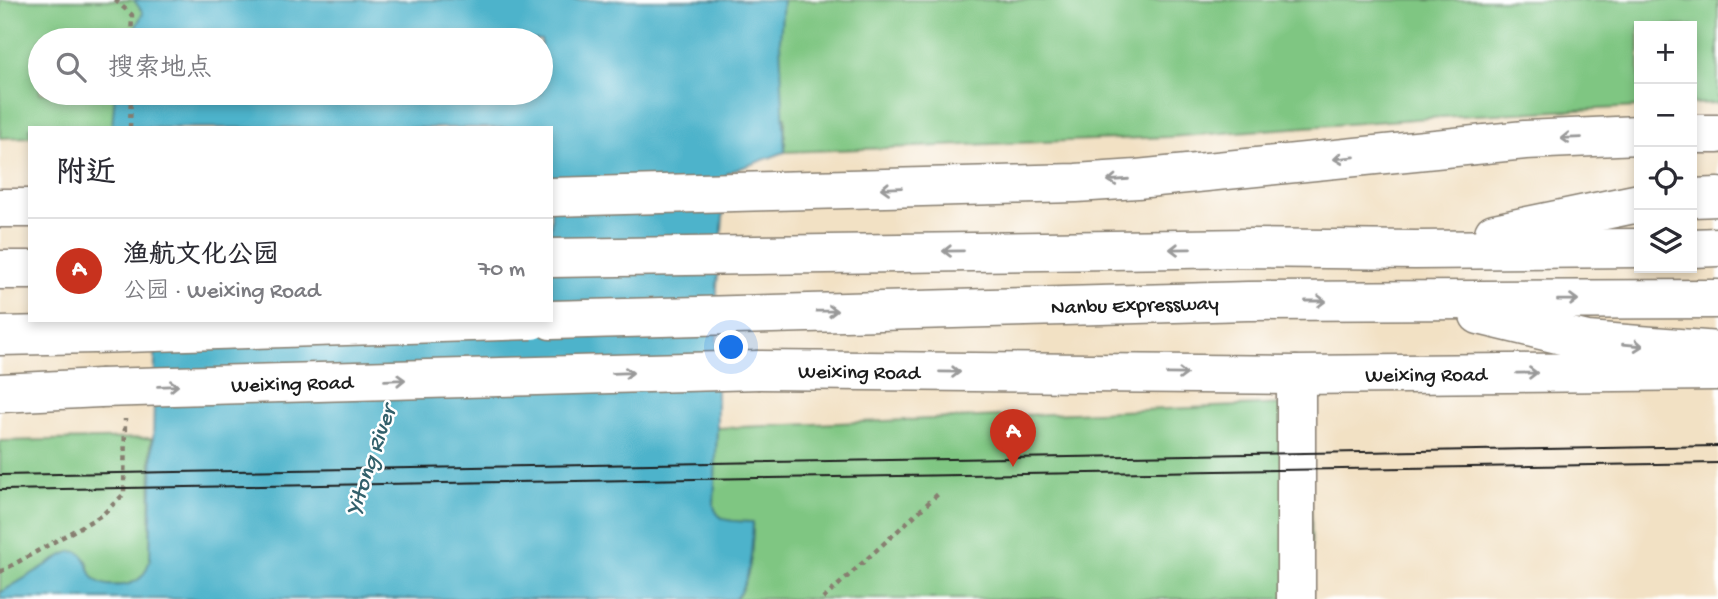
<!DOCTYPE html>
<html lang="zh">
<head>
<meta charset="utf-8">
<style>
	body { margin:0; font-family:"Gochi Hand","LXGW WenKai TC",sans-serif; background:#f7f7f7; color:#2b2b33 }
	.controls { position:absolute; right:21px; top:21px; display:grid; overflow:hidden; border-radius:0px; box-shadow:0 4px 10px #0003 }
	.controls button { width:63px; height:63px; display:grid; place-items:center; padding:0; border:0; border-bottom:2px solid #e1e1e2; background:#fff; color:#2b2b33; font:35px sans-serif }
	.you { position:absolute; left:732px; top:348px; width:24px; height:24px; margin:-18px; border:5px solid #fff; border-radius:50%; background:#1a73e8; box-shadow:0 0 0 10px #1a73e833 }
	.badge { display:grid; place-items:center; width:46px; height:46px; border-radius:50%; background:#c8321e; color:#fff; font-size:23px; font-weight:700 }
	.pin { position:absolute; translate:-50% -58px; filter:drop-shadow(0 2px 4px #0008) }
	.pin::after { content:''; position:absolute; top:37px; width:24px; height:21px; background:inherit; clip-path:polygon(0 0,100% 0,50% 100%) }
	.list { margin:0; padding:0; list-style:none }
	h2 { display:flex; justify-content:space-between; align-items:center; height:91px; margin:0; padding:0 28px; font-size:30px }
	h2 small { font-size:23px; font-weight:400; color:#7c7c81 }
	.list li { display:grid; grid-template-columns:46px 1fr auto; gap:21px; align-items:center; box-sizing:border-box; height:105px; padding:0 28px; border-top:2px solid #e1e1e2 }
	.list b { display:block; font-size:26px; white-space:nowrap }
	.list p { margin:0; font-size:23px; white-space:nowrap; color:#7c7c81 }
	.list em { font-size:23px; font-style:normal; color:#7c7c81 }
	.icon { flex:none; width:38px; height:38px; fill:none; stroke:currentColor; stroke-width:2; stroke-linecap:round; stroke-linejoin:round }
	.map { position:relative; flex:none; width:1718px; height:599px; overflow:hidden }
	.search { position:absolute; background:#fff; box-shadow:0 4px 10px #0003; left:28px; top:28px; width:525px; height:77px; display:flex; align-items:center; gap:18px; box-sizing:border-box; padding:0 24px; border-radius:38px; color:#7c7c81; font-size:26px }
	.panel { position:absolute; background:#fff; box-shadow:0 4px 10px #0003; left:28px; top:126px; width:525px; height:196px; border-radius:0px }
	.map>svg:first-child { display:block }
</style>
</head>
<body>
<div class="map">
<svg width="1718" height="599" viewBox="0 0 1718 599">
	<rect width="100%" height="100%" fill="#fff"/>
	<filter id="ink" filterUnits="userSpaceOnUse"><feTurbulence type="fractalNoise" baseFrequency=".0143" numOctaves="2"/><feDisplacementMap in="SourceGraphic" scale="14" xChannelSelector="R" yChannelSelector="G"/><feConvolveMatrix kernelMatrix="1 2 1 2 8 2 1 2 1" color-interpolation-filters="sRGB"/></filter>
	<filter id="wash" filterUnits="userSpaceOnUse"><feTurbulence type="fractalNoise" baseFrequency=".00686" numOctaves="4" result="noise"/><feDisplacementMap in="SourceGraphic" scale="28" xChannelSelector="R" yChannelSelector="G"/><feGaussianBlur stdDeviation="1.57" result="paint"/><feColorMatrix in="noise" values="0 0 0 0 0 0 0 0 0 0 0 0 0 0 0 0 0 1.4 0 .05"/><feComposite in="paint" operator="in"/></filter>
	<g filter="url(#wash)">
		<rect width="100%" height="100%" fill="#f2e1c4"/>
		<!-- green -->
		<g fill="#7fc682" stroke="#4e714f" stroke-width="2" fill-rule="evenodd">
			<path d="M0,0H1718V103L1692,104V26H1639V107L1456,116L1169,137L785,152V117L368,128H30V137L0,138ZM40,40H541V93H40Z"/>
			<path d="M1310,403L1312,599H735C752,580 752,547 753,522C738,521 718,525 713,506L717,428Z"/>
			<path d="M151,438L150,560C147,568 146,574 139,579C129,587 100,589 92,577C90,573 89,566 87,561L65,554L0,593V441Z"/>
		</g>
		<!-- water -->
		<path fill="#4db3cb" stroke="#346874" stroke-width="2" d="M134,0H783L780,41L785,152L727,173L717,287V428L714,506C718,524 737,521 753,522C752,547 752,580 735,599H0V593L65,554C70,552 75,550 80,553C89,559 87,569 93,577C101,589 129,587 139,579C146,574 147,567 150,560L156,320H551V128H112L115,93H541V40H129L143,13Z"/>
	</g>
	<g filter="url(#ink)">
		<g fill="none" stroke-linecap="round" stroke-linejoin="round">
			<defs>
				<polyline id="minor" points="1296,599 1296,375"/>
				<g id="major">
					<polyline points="1692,134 1718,134"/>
					<polyline points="551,197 1076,183 1137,179 1525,140 1639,135"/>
					<polyline points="0,208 30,208"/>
					<path id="s1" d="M759,370L1296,375L1718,371"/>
					<polyline points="0,393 100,388"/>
				</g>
				<g id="highway">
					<polyline points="1692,198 1718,197"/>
					<polyline points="1494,233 1639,203"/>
					<polyline points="1692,248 1718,247"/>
					<polyline points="551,258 1249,248 1415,250 1639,248"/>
					<polyline points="0,270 30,270"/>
					<polyline points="1479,315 1587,341 1718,351"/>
					<path id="s2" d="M551,320L1248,301L1718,299"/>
					<polyline points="0,336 94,334"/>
				</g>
			</defs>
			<!-- minor casing -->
			<use href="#minor" stroke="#877e70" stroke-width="41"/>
			<!-- major casing -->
			<use href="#major" stroke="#877e70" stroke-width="41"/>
			<!-- highway casing -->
			<use href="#highway" stroke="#877e70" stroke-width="41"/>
			<!-- path -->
			<g stroke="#877e70" stroke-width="4.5" stroke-dasharray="5 5" stroke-linecap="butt">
				<polyline points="115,0 132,15 131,40"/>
				<polyline points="130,128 131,93"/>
				<polyline points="0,572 102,515 124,494 125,419"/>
				<polyline points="823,599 938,494"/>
			</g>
			<!-- minor -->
			<use href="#minor" stroke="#fff" stroke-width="38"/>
			<!-- major -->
			<use href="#major" stroke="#fff" stroke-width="38"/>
			<!-- highway -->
			<use href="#highway" stroke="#fff" stroke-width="38"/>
			<!-- tram -->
			<g stroke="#1c1c1c" stroke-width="2">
				<polyline points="0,475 1718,446"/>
				<polyline points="0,490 1718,463"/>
			</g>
			<defs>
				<g id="major-bridge">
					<path id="s3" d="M100,388L759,370"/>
				</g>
				<polyline id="highway-bridge" points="94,334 532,320"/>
			</defs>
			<!-- major-bridge casing -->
			<use href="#major-bridge" stroke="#877e70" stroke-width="41" stroke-linecap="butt"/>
			<!-- highway-bridge casing -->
			<use href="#highway-bridge" stroke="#877e70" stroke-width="41" stroke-linecap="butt"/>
			<!-- major-bridge -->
			<use href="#major-bridge" stroke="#fff" stroke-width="38"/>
			<!-- highway-bridge -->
			<use href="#highway-bridge" stroke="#fff" stroke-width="38"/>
		</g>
		<!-- one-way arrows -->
		<defs><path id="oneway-shaft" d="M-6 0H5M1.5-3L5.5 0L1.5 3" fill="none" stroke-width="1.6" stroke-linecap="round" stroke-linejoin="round" transform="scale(1.75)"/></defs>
		<g stroke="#999">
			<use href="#oneway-shaft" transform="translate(1571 138) rotate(178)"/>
			<use href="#oneway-shaft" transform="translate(1344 158) rotate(174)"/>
			<use href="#oneway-shaft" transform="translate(1118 180) rotate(176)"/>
			<use href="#oneway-shaft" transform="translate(891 188) rotate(178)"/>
			<use href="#oneway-shaft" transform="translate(1180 249) rotate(179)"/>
			<use href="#oneway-shaft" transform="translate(953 251) rotate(179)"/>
			<use href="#oneway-shaft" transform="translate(1568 300) rotate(-1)"/>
			<use href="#oneway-shaft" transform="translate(1316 301)"/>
			<use href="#oneway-shaft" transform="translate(827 311) rotate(-1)"/>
			<use href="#oneway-shaft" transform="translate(1633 345) rotate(5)"/>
			<use href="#oneway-shaft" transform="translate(950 372) rotate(1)"/>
			<use href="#oneway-shaft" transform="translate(623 373) rotate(-2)"/>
			<use href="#oneway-shaft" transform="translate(1527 373) rotate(-1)"/>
			<use href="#oneway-shaft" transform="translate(1177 374) rotate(1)"/>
			<use href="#oneway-shaft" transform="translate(395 380) rotate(-2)"/>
			<use href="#oneway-shaft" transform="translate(168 386) rotate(-2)"/>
		</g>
	</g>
	<g text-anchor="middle" stroke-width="5" stroke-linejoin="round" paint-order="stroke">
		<!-- street labels -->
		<g font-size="21" fill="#1c1c1c" stroke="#fff">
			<text dy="7" stroke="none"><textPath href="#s2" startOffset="584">Nanbu Expressway</textPath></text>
			<text dy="7" stroke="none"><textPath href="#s1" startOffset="100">Weixing Road</textPath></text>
			<text dy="7" stroke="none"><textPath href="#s1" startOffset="667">Weixing Road</textPath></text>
			<text dy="7" stroke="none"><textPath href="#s3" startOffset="192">Weixing Road</textPath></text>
		</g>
		<!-- water labels -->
		<g font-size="23" font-style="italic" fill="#32606b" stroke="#fff">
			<text transform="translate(369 460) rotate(-71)" y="8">Yitong River</text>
		</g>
	</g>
</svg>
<div class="controls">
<button>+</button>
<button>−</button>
<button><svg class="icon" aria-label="locate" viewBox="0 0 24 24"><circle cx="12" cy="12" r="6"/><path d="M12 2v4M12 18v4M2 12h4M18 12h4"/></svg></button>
<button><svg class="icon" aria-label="layers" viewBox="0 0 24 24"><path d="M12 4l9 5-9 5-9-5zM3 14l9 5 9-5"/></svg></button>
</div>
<div class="you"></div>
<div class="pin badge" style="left:1013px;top:467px">A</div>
<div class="search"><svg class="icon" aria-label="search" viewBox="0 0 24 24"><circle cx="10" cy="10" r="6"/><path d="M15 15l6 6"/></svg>搜索地点</div>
<section class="panel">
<h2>附近<small></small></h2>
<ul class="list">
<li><span class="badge">A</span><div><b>渔航文化公园</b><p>公园 · Weixing Road</p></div><em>70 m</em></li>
</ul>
</section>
</div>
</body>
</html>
